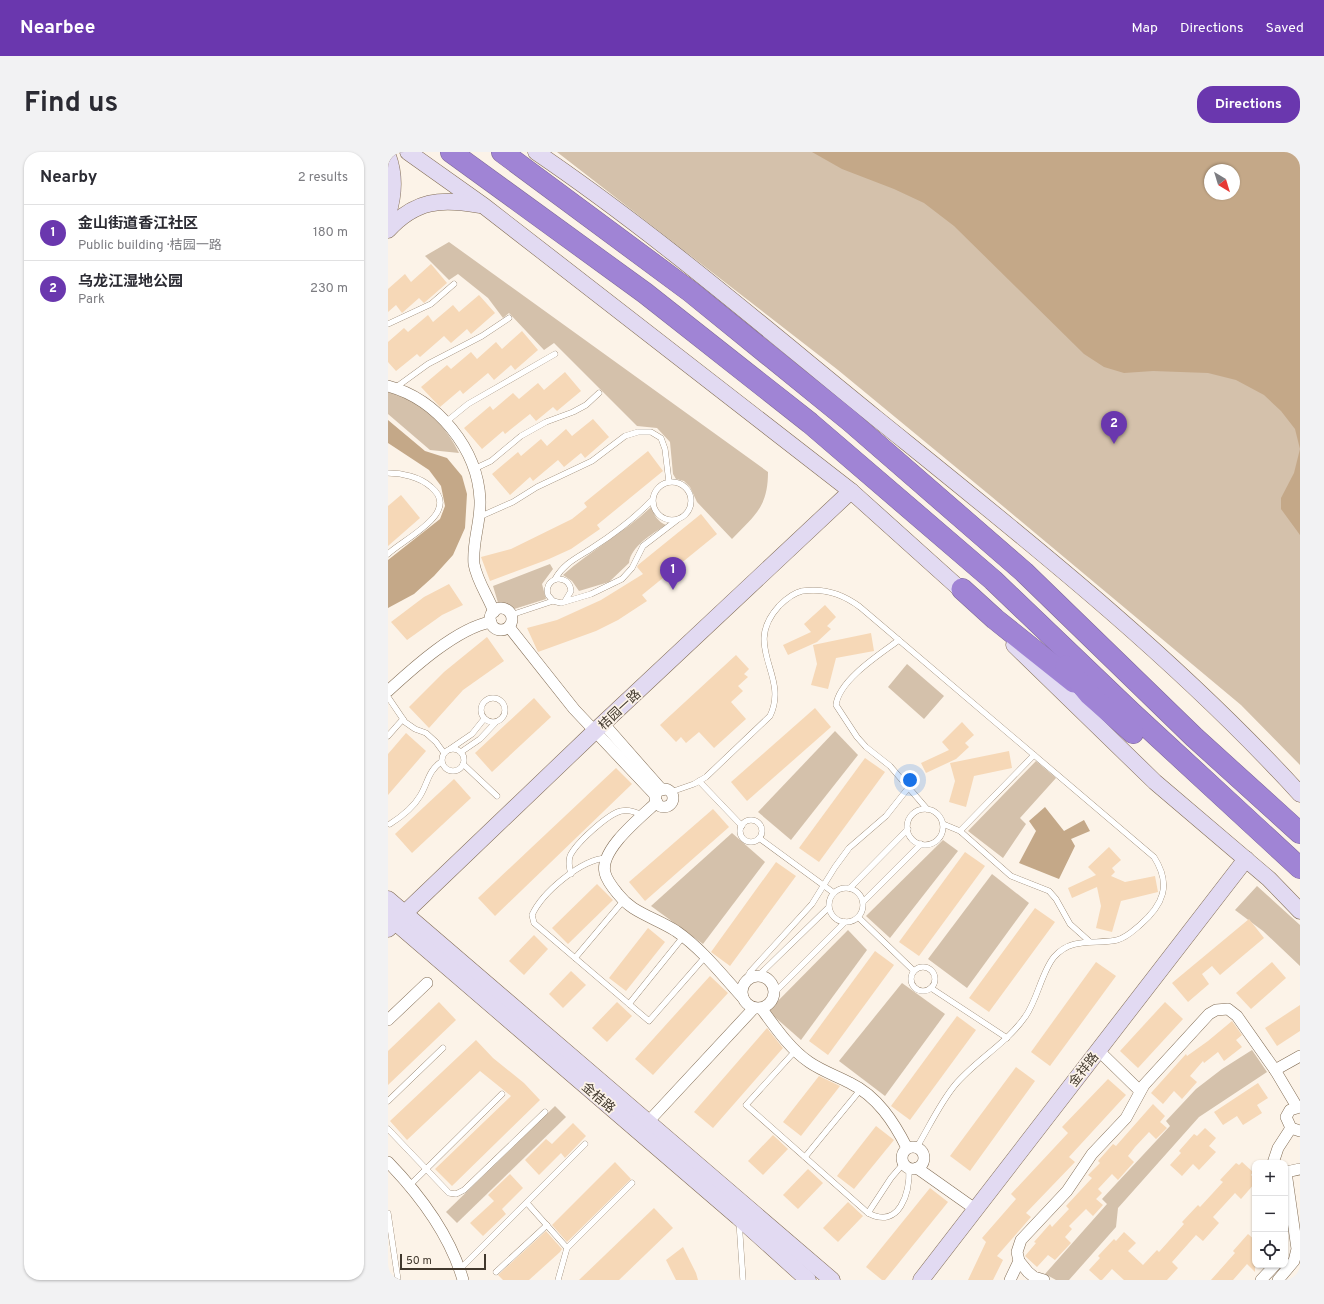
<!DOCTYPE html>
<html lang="en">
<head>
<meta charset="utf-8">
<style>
	body { margin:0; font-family:Overpass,"Noto Sans SC",sans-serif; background:#f2f2f3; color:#2b2b33 }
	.controls { position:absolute; right:12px; bottom:12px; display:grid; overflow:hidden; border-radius:8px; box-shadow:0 1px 3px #0004 }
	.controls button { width:36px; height:36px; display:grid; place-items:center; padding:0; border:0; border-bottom:1px solid #e1e1e2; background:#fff; color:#2b2b33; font:20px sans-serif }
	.compass { position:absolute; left:816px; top:12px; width:36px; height:36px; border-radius:50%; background:#fff; box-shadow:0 1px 3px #0004; rotate:142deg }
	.scale { position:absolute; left:12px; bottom:10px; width:86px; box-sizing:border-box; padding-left:4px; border:2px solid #41382d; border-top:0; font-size:11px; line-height:14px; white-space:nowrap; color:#41382d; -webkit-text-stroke:3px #fcf3e8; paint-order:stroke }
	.you { position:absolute; left:522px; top:628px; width:14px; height:14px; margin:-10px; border:3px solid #fff; border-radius:50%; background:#1a73e8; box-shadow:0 0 0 6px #1a73e833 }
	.badge { display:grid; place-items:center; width:26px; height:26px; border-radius:50%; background:#6a37ae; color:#fff; font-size:13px; font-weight:700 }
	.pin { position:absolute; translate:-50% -33px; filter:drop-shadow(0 1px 2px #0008) }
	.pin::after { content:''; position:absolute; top:21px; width:14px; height:12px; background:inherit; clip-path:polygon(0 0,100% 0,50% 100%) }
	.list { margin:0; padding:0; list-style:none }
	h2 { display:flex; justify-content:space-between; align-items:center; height:52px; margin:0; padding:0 16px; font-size:17px }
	h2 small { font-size:13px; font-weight:400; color:#7c7c81 }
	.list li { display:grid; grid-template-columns:26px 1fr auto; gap:12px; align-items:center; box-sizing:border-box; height:56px; padding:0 16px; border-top:1px solid #e1e1e2 }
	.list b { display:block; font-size:15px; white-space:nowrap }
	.list p { margin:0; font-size:13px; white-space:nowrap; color:#7c7c81 }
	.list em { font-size:13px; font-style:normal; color:#7c7c81 }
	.icon { flex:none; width:22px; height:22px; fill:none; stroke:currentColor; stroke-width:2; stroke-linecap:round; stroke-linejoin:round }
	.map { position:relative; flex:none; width:912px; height:1128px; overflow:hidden; border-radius:16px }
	header { display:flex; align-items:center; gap:24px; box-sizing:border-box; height:56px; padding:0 20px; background:#6a37ae; color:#fff }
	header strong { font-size:19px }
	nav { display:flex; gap:22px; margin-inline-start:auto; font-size:14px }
	.intro { display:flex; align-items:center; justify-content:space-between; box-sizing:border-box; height:96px; padding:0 24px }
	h1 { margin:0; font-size:28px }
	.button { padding:10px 18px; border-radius:16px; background:#6a37ae; color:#fff; font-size:14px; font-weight:700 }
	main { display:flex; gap:24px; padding:0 24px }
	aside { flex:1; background:#fff; border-radius:16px; box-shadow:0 1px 3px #0004 }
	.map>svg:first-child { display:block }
</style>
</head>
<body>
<header>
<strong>Nearbee</strong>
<nav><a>Map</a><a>Directions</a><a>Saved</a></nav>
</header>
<div class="intro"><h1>Find us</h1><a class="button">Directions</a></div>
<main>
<aside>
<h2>Nearby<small>2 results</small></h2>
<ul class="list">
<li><span class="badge">1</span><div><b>金山街道香江社区</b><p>Public building · 桔园一路</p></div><em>180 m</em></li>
<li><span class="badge">2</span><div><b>乌龙江湿地公园</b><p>Park</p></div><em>230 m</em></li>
</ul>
</aside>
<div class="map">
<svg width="912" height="1128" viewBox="0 0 912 1128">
	<rect width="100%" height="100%" fill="#fcf3e8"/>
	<!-- green -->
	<g fill="#d4c1ab">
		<polygon points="169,0 444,0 865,227 912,274 912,613 853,553 604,345 450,218"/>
		<path d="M61,90L380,320C380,355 367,363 344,387L309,350L302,335L296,329L288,327L285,322L282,290L269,276L249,274L166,191L156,198L121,161L115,166L100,146L70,122L61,128L37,104Z"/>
		<path d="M0,240C31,245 58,274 71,301L42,298L0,262Z"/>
		<path d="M263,355C266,363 270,370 278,373C264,382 243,394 241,411L221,430L191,439L184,429L175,423C203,398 236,381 263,355Z"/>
		<polygon points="162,412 165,417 154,432 158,447 123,458 118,453 111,454 105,434"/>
		<polygon points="519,512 556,544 536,567 500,535"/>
		<polygon points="447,579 470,603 403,688 370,660"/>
		<polygon points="648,609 668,626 632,666 638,672 615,706 580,679"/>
		<polygon points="344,681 377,710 315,792 263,754"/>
		<polygon points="555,688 570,699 502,786 478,764"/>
		<polygon points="604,722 641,751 579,836 540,807"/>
		<polygon points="869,734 912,773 912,814 875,779 847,758"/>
		<polygon points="460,778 479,798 413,888 380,859"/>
		<polygon points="514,831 557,862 497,944 451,909"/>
		<polygon points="864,898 879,920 811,965 730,1056 728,1075 681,1128 668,1128 657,1122 719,1052 714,1047 782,974 778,969 808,937 834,917"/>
		<polygon points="167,954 178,965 69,1071 58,1060"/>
	</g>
	<!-- water -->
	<g fill="#c4a888" fill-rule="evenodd">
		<path d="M424,0H912V383L893,357V346L906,321L912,297L907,277L893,259L876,243L848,228L820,221L765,219L736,221L716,215L696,202L566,74L536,51L506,37L454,17ZM822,18H846V42H822Z"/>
		<polygon points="0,268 37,299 59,306 74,324 79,342 77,376 65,403 46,424 26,442 0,456 0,408 52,367 57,354 53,334 41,318 0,291"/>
		<polygon points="657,655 676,679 696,668 702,679 683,687 687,694 671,727 631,711 648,679 641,669"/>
	</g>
	<!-- building -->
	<g fill="#f6d8b7">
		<polygon points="43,112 59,131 36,151 31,146 14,161 8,153 0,160 0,137 17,122 23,130"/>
		<polygon points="91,143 107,161 83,182 79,177 63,191 56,184 32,205 29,202 8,219 0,210 0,190 16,176 20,180 40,163 45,170 65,153 71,160"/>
		<polygon points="134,179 150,198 127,218 123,213 106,228 100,221 75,242 72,238 52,255 33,235 59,213 63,217 83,200 89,207 108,190 114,197"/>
		<polygon points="177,220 193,239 169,259 165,255 148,269 142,262 117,282 115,279 94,297 76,276 102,254 105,258 125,241 131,247 150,231 156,238"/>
		<polygon points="205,267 221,285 197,306 193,301 176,315 170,308 145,329 142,325 122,343 104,322 130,300 133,304 153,287 159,294 178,277 184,284"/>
		<polygon points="260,299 275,319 209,373 212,377 183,397 161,407 102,429 93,405 123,397 184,367 199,355 196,351"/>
		<polygon points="13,343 32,366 0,394 0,354"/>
		<polygon points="313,362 329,382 254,443 259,449 230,468 208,479 150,500 139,476 169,468 213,448 255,422 249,415 250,413"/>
		<polygon points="61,432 75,453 54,463 19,488 3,470 36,445"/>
		<polygon points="437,453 448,465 439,474 443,477 429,490 400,503 395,493 423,480 416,472"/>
		<polygon points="483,481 486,499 448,506 440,537 423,533 429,512 425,493"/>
		<polygon points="99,485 116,509 75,538 41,576 21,555 56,520"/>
		<polygon points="348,503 361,517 356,522 360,525 350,534 355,539 343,550 358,567 326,596 311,580 298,591 293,585 288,590 272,573"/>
		<polygon points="146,546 163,565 104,620 87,601"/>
		<polygon points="427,556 443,575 359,649 343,630"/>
		<polygon points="574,570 586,583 577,591 581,595 568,607 538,621 533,611 561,598 554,590"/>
		<polygon points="18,581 38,599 0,643 0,602"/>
		<polygon points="621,599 624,616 586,624 578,655 561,650 567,629 562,611"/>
		<polygon points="477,606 497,620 431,710 411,696"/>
		<polygon points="228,616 244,632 107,764 90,746"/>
		<polygon points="66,627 83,646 24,701 7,682"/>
		<polygon points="325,657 341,675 257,749 241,730"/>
		<polygon points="721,695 733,708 724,716 727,720 723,724 737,730 767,724 770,740 733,749 724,780 708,776 713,754 709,735 684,746 680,736 708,723 700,715"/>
		<polygon points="577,700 597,714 531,804 511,790"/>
		<polygon points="388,710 408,724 342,814 323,800"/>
		<polygon points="209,732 225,748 180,792 164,776"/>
		<polygon points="647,756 667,770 601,860 581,846"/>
		<polygon points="861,767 876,786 832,823 824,814 814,822 821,832 800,850 784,831"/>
		<polygon points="260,776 277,790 238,839 221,826"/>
		<polygon points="146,783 160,797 136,823 121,809"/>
		<polygon points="487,799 506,813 440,903 421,889"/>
		<polygon points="708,810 728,824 662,914 643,900"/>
		<polygon points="884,810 898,826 863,857 848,841"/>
		<polygon points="183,819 198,833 175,856 161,842"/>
		<polygon points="322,824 340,841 265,923 247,907"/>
		<polygon points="51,850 68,868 0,933 0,899"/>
		<polygon points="229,850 244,864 219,890 204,876"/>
		<polygon points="777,850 795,867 750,916 732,899"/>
		<polygon points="912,853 912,879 889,894 877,876"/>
		<polygon points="569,864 588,878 522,968 503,954"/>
		<polygon points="844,869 854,883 848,888 854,895 836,909 830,900 816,911 815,909 802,924 809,930 794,947 786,939 775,952 763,941 798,902 799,904 820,889"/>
		<polygon points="379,876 395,896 325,976 306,960"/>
		<polygon points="88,888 105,906 136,931 152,948 64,1034 47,1017 123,944 92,919 19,988 2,969"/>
		<polygon points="628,915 647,929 582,1019 562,1004"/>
		<polygon points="431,924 452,934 413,984 395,970"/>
		<polygon points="720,927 738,943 681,1005 687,1010 638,1061 643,1065 609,1104 615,1108 605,1128 580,1128 598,1090 594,1086 628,1047 623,1042 680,981 674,975"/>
		<polygon points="870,931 880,946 869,953 874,961 855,973 849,964 835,973 826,960"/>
		<polygon points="765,952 777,964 772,970 779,976 768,987 761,980 747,995 740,1004 746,1010 730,1028 724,1022 710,1037 714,1041 708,1047 715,1053 705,1064 698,1057 681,1074 684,1077 677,1085 683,1091 667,1108 660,1103 649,1115 637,1104 648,1091 646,1090 662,1072 664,1075 681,1057 678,1054 704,1026 700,1023 712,1011 710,1009 725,992 728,994"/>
		<polygon points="185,971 198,984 177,1006 173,1001 151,1023 137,1008 158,987 164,992"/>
		<polygon points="488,974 506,988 466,1037 449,1024"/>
		<polygon points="817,976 828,986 821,994 828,1000 811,1018 805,1012 794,1024 782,1013 793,1001 791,999 806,982 809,984"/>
		<polygon points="385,983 400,997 375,1023 360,1009"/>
		<polygon points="227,1010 243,1027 179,1090 164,1073"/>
		<polygon points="854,1010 865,1020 863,1023 867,1027 867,1031 853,1047 847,1041 825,1065 831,1071 815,1089 808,1083 784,1110 790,1116 779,1128 736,1128 724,1117 714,1128 712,1128 701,1118 712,1106 710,1104 726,1087 728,1089 736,1080 748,1091 740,1099 755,1113 769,1098 771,1100 796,1072 794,1070 810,1053 812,1055 824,1042 835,1030 832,1028 848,1011 851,1013"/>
		<polygon points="420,1017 435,1031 410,1057 395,1043"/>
		<polygon points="122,1022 135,1036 114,1057 118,1062 95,1084 82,1071 106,1049 100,1043"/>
		<polygon points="542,1036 560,1050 497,1128 494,1128 478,1115"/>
		<polygon points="460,1050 475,1064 450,1090 435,1076"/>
		<polygon points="266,1056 285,1076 231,1128 191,1128"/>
		<polygon points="158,1079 174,1097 172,1100 141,1128 115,1128 110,1123"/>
		<polygon points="860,1082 867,1088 867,1120 859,1112 845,1128 823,1128 847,1101 845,1099"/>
		<polygon points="295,1095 308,1121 310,1128 288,1128 278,1108"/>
	</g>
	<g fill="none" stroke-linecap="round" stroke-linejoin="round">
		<defs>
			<g id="lane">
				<polyline points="0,172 43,152 66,132"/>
				<polyline points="7,236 40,212 94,184 121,166"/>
				<polyline points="58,270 80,252 167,202"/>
				<polyline points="86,317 103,309 133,284 158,270 185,260 198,253 211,241"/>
				<path d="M0,321C14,321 32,325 43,335C74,360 17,386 0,402"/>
				<circle cx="284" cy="349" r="19"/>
				<polyline points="91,365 125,350 149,335 204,309 237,284 250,280 263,280 273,286 277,297 281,330"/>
				<path d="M167,427C176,411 189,406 204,396C226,382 246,367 264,348"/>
				<path d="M177,449L183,439C181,420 155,425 160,443L165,449L173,451L203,442L234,427L244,416L255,394L289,368"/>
				<polyline points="123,463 165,449"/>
				<path d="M511,488C492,502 451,528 448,553L469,585L478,595L502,614L539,657"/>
				<polyline points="0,545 17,570 27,577 38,581 48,590 56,601"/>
				<circle cx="105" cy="558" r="12"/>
				<polyline points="0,584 15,567"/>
				<circle cx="65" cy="608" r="11"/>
				<polyline points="62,597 84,582 96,567"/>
				<polyline points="73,600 92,587 107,571"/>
				<polyline points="75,612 109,644"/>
				<polyline points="311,629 354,674"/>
				<path d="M283,640L306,632L318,625L382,564C402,523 353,495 391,454C398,447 405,441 414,439C435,436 455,442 472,455L766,705C784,733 775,753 752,773C745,779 738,786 729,788C708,793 684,784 666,805C654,819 649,849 637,865C618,892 588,908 567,933C552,951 541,975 529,995"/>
				<circle cx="537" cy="675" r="18"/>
				<circle cx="363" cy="679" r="11"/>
				<path d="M2,672C13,665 25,656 32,644C40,631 40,619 53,610"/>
				<polyline points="555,672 572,679 623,724 661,739 668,747 682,772 701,789"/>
				<polyline points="572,679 646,603"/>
				<polyline points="371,686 446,741"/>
				<path d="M219,706C193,707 154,741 144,763L146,771L261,869L317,805"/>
				<path d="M183,722C181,715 180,710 182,704C188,691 220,662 233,659C241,657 248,660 254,663"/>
				<circle cx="458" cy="753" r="17"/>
				<polyline points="462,736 520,677"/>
				<polyline points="475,750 533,692"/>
				<polyline points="470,765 526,819"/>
				<polyline points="187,806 236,748"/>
				<circle cx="535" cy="827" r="12"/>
				<polyline points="369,825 440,756"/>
				<polyline points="357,830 362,820 424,752 447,715 461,696 498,664 521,635"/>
				<polyline points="543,836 619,886"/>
				<polyline points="386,841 457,770"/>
				<polyline points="241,852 295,785"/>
				<polyline points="408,898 358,953 480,1061"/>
				<polyline points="0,949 55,896"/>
				<polyline points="0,977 61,1041 68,1042 76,1038 157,960"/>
				<polyline points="417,1005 473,937"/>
				<path d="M515,1012L503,1026L480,1061C512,1078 522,1040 521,1016"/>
				<polyline points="21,1034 114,942"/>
				<polyline points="139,1051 179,1096 170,1128"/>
				<polyline points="0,1061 10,1128"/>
				<polyline points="351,1069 355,1128"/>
				<polyline points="179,1096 244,1031"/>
				<polyline points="72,1117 197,992"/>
				<polyline points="108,1120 159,1073"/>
			</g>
			<g id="street">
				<path d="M0,234C49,247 90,297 92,348C93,370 84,390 86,412C89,429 100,444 106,460"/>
				<circle cx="113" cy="467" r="11"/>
				<polyline points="121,475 186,557 268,644"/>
				<path d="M0,539C25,516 69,476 103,470"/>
				<polyline points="215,571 274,638"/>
				<circle cx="276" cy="646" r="9"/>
				<path d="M269,650C253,665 211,698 217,721C219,729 225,736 230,742C234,747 239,752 245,756C259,765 274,770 288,779C314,797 334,823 355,846"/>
				<circle cx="370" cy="840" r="16"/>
				<path d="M373,856C387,875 402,897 421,910C434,919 449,924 462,931C489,944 506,970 519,996"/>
				<polyline points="0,868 39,831"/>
				<polyline points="710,898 752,939"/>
				<polyline points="887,918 912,904"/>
				<polyline points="912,955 902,958 898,965 903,976 912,979"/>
				<polyline points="260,970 366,856"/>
				<circle cx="525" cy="1006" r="11"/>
				<path d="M0,1010C32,1043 62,1083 75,1128"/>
				<polyline points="885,1011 890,996 903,976"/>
				<polyline points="529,1016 587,1057"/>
				<polyline points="622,1128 631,1109"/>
				<polyline points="656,1128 646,1125 640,1120 631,1109 629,1100 633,1088 679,1039 704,1002 738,966 756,933 821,862 828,858 840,857 849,864 887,918 909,955"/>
				<polyline points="873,1128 887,1113"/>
				<polyline points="890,1128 906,1109 909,1097 898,1020 912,1017"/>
			</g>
			<g id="secondary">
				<polyline points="20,0 96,54 463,339 582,446"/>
				<path d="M148,0C267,81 376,175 488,266C634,384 785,503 912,642"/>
				<path d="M0,4C7,23 6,43 0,62"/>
				<path d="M0,78C27,48 53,46 91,53"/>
				<polyline points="626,493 767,630 881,727 912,759"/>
				<polyline points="0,747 444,1128"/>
				<polyline points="0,764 350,1065 420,1128"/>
				<polyline points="0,777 207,579 463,339"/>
				<polyline points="533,1128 858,707"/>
			</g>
			<g id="highway">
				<polyline points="63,0 257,141 422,271 605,428 743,560 912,716"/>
				<polyline points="114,0 303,140 462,269 636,420 806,585 912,681"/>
				<polyline points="574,437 607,467 686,530"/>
				<polyline points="678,514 702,543 745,581"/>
			</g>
		</defs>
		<!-- lane casing -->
		<use href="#lane" stroke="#836e56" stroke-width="6"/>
		<!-- street casing -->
		<use href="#street" stroke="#836e56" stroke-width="12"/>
		<!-- secondary casing -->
		<use href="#secondary" stroke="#836e56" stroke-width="17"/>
		<!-- highway casing -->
		<use href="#highway" stroke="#7f699a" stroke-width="22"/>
		<!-- lane -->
		<use href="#lane" stroke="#fff" stroke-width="5.5"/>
		<!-- street -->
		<use href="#street" stroke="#fff" stroke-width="11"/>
		<!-- secondary -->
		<use href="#secondary" stroke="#e2daf2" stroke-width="16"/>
		<!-- highway -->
		<use href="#highway" stroke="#a084d5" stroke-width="21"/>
	</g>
	<g text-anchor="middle" stroke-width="3.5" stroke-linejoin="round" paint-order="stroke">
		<!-- street labels -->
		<g font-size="13" fill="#41382d" stroke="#fcf3e8">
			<text transform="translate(231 557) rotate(-43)" y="5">桔园一路</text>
			<text transform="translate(695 917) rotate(-52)" y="5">金祥路</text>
			<text transform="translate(211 945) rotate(41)" y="5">金桔路</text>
		</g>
	</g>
</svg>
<div class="controls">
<button>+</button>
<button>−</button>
<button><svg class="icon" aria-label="locate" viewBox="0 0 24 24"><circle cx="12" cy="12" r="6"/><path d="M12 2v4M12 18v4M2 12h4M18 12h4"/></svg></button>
</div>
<svg class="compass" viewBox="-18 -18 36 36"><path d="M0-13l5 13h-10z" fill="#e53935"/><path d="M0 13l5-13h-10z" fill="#7c7c81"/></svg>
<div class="scale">50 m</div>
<div class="you"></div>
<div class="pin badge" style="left:285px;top:438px">1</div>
<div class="pin badge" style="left:726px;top:292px">2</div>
</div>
</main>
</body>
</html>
